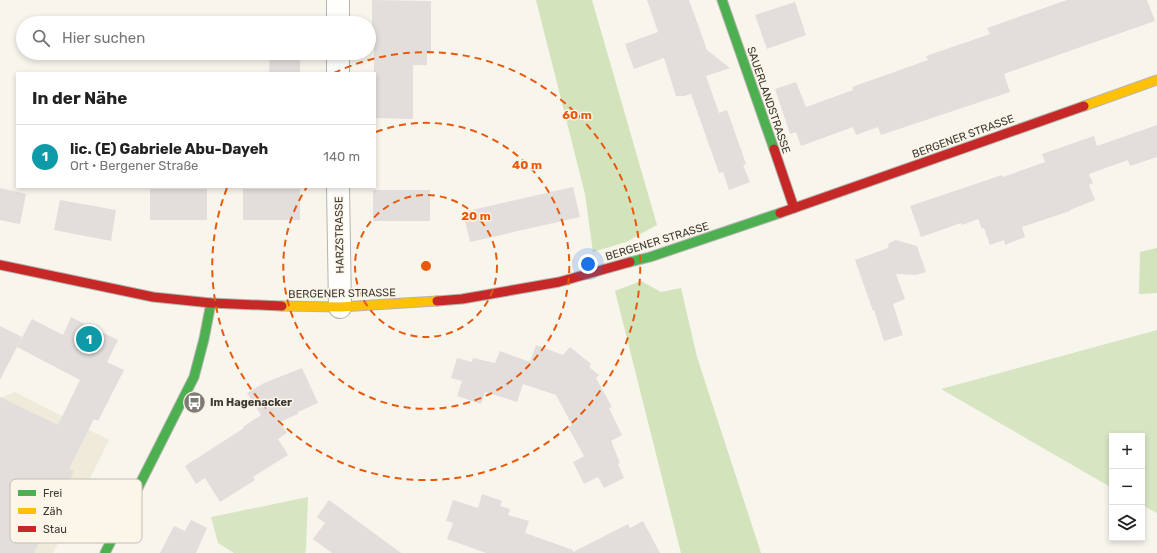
<!DOCTYPE html>
<html lang="de">
<head>
<meta charset="utf-8">
<style>
	body { margin:0; font-family:Rubik,sans-serif; background:#f2f2f2; color:#222 }
	.controls { position:absolute; right:12px; bottom:12px; display:grid; overflow:hidden; border-radius:0px; box-shadow:0 2px 6px #0003 }
	.controls button { width:36px; height:36px; display:grid; place-items:center; padding:0; border:0; border-bottom:1px solid #e0e0e0; background:#fff; color:#222; font:20px sans-serif }
	.you { position:absolute; left:588px; top:264px; width:14px; height:14px; margin:-10px; border:3px solid #fff; border-radius:50%; background:#1a73e8; box-shadow:0 0 0 6px #1a73e833 }
	.badge { display:grid; place-items:center; width:26px; height:26px; border-radius:50%; background:#7e7b75; color:#fff; font-size:13px; font-weight:700 }
	.pin { position:absolute; translate:-50% -50%; border:2px solid #fff; box-shadow:0 1px 4px #0006 }
	.list { margin:0; padding:0; list-style:none }
	h2 { display:flex; justify-content:space-between; align-items:center; height:52px; margin:0; padding:0 16px; font-size:17px }
	h2 small { font-size:13px; font-weight:400; color:#767676 }
	.list li { display:grid; grid-template-columns:26px 1fr auto; gap:12px; align-items:center; box-sizing:border-box; height:64px; padding:0 16px; border-top:1px solid #e0e0e0 }
	.list b { display:block; font-size:15px; white-space:nowrap }
	.list p { margin:0; font-size:13px; white-space:nowrap; color:#767676 }
	.list em { font-size:13px; font-style:normal; color:#767676 }
	.icon { flex:none; width:22px; height:22px; fill:none; stroke:currentColor; stroke-width:2; stroke-linecap:round; stroke-linejoin:round }
	.map { position:relative; flex:none; width:1157px; height:553px; overflow:hidden }
	.search { position:absolute; background:#fff; box-shadow:0 2px 6px #0003; left:16px; top:16px; width:360px; height:44px; display:flex; align-items:center; gap:10px; box-sizing:border-box; padding:0 14px; border-radius:22px; color:#767676; font-size:15px }
	.panel { position:absolute; background:#fff; box-shadow:0 2px 6px #0003; left:16px; top:72px; width:360px; height:116px; border-radius:0px }
	.map>svg:first-child { display:block }
</style>
</head>
<body>
<div class="map">
<svg width="1157" height="553" viewBox="0 0 1157 553">
	<rect width="100%" height="100%" fill="#f8f5ed"/>
	<!-- built -->
	<polygon fill="#efeada" points="15,392 109,440 53,553 21,553 0,398"/>
	<!-- green -->
	<g fill="#d7e5c3">
		<polygon points="1157,330 1157,513 1142,505 1142,436 1112,436 1112,488 941,389"/>
		<polygon points="308,497 306,550 305,553 234,553 218,543 211,517"/>
	</g>
	<!-- forest -->
	<g fill="#d3e3bc">
		<polygon points="536,0 592,0 657,225 626,242 593,252 585,194"/>
		<polygon points="1157,248 1157,293 1139,294 1140,252"/>
		<polygon points="641,281 661,292 681,288 697,357 761,553 681,553 615,291"/>
	</g>
	<!-- building -->
	<g fill="#e2dedc">
		<polygon points="372,0 431,1 431,54 427,54 427,65 413,65 413,119 375,118 375,73 374,73 374,44 372,44"/>
		<polygon points="647,0 689,0 707,50 730,68 706,76 719,113 727,110 746,164 743,165 750,182 729,190 723,172 719,173 691,94 684,96 676,96 664,58 634,69 625,44 658,32"/>
		<polygon points="1067,0 1147,0 1155,21 1004,74 1010,92 881,135 878,127 856,135 853,127 801,146 796,132 790,134 775,89 796,82 806,107 853,90 852,87 928,60 926,56 990,34 987,28"/>
		<polygon points="795,2 806,35 767,49 755,15"/>
		<polygon points="270,53 300,53 300,73 269,73"/>
		<polygon points="1157,125 1157,157 1130,166 1128,160 1089,174 1093,183 1089,185 1095,200 1070,210 1070,211 1022,227 1025,237 1005,245 1004,240 990,245 984,228 982,229 978,219 962,225 961,223 921,237 910,206 1002,175 1003,177 1045,162 1042,154 1094,136 1097,146"/>
		<polygon points="573,187 580,217 470,242 463,212"/>
		<polygon points="0,188 26,194 20,224 0,220"/>
		<rect x="150" y="189" width="57" height="31"/>
		<rect x="243" y="189" width="57" height="31"/>
		<rect x="373" y="190" width="57" height="31"/>
		<polygon points="60,200 116,210 111,241 54,230"/>
		<polygon points="896,240 917,246 926,272 916,275 896,274 905,299 893,304 903,335 884,341 874,310 873,311 855,260 888,248 889,243"/>
		<polygon points="71,317 118,340 107,362 124,370 98,421 94,419 69,469 74,471 34,553 0,553 0,397 58,425 80,380 17,347 32,319 63,335"/>
		<polygon points="0,326 22,337 0,380"/>
		<polygon points="536,345 563,355 570,347 591,364 589,367 599,375 596,378 612,407 609,408 622,435 611,441 620,463 618,464 624,478 604,488 598,477 584,484 573,462 584,456 568,427 572,425 556,395 523,384 517,402 485,392 481,404 457,396 462,381 451,378 457,358 472,362 473,358 495,363 500,351 530,362"/>
		<polygon points="302,368 318,403 298,412 298,414 280,422 287,433 278,439 288,455 253,477 255,480 220,502 205,478 196,484 185,466 244,428 243,427 261,415 247,393 264,383"/>
		<polygon points="482,494 502,501 500,506 510,509 508,515 529,521 525,533 573,550 573,552 628,524 630,528 643,521 660,553 486,553 447,539 453,523 446,521 453,500 478,508"/>
		<polygon points="329,500 401,553 332,553 313,539 325,523 317,517"/>
		<polygon points="191,520 207,528 196,553 160,553 174,526 185,531"/>
	</g>
	<g fill="none" stroke-linecap="round" stroke-linejoin="round">
		<defs>
			<g id="street">
				<polyline points="338,23 338,0"/>
				<polyline points="338,73 338,53"/>
				<polyline points="338,187 340,307"/>
			</g>
			<g id="fast">
				<polyline points="722,0 774,149"/>
				<polyline points="630,262 650,257 780,213"/>
				<polyline points="105,553 194,377 204,339 211,303"/>
			</g>
			<g id="slow">
				<polyline points="1084,106 1157,80"/>
				<polyline points="282,306 340,307 437,301"/>
			</g>
			<g id="jam">
				<polyline points="774,149 794,208"/>
				<polyline points="780,213 1084,106"/>
				<polyline points="0,265 153,297 211,303 282,306"/>
				<polyline points="437,301 462,299 559,282 630,262"/>
			</g>
		</defs>
		<!-- street casing -->
		<use href="#street" stroke="#b7b4ae" stroke-width="24"/>
		<!-- fast casing -->
		<use href="#fast" stroke="#b7b4ae" stroke-width="11"/>
		<!-- slow casing -->
		<use href="#slow" stroke="#b7b4ae" stroke-width="11"/>
		<!-- jam casing -->
		<use href="#jam" stroke="#b7b4ae" stroke-width="11"/>
		<!-- street -->
		<use href="#street" stroke="#fefefc" stroke-width="22"/>
		<!-- fast -->
		<use href="#fast" stroke="#4caf50" stroke-width="9"/>
		<!-- slow -->
		<use href="#slow" stroke="#ffc107" stroke-width="9"/>
		<!-- jam -->
		<use href="#jam" stroke="#c62828" stroke-width="9"/>
	</g>
	<!-- distance rings -->
	<g fill="none" stroke="#e8590c" stroke-width="2" stroke-dasharray="7 5">
		<circle cx="426" cy="266" r="71"/>
		<path d="M376 132A143 143 0 1 1 307 187"/>
		<path d="M334 73A214 214 0 1 1 227 188"/>
	</g>
	<!-- icons -->
	<defs>
		<symbol id="bus-disc" viewBox="-11 -11 22 22"><circle r="9.5" fill="#7e7b75" stroke="#fcf6e9"/><path d="M-5-6H5V4H4V6H2V4H-2V6H-4V4H-5ZM-3.5-4V0h7V-4ZM-3.5 1.2v1.5H-2V1.2ZM2 1.2v1.5H3.5V1.2Z" fill="#fff"/></symbol>
	</defs>
	<g fill-rule="evenodd">
		<use href="#bus-disc" x="182" y="390" width="25" height="25"/>
	</g>
	<g text-anchor="middle" stroke-width="3" stroke-linejoin="round" paint-order="stroke">
		<!-- street labels -->
		<g font-size="11" fill="#3c3a35" stroke="#fcf6e9">
			<text transform="translate(769 100) rotate(71)" y="4">SAUERLANDSTRASSE</text>
			<text transform="translate(963 136) rotate(-20)" y="4">BERGENER STRASSE</text>
			<text transform="translate(339 235) rotate(-91)" y="4">HARZSTRASSE</text>
			<text transform="translate(657 241) rotate(-17)" y="4">BERGENER STRASSE</text>
			<text transform="translate(342 293) rotate(-1)" y="4">BERGENER STRASSE</text>
		</g>
		<!-- poi labels -->
		<g font-size="11" font-weight="bold" fill="#3c3a35" stroke="#fcf6e9" text-anchor="start">
			<text x="210" y="406">Im Hagenacker</text>
		</g>
	</g>
	<!-- legend -->
	<rect x="10" y="479" width="132" height="64" rx="6" fill="#fcf6e9" stroke="#c2beb3" stroke-width="1"/>
	<rect x="18" y="490" width="18" height="6" fill="#4caf50"/>
	<rect x="18" y="508" width="18" height="6" fill="#ffc107"/>
	<rect x="18" y="526" width="18" height="6" fill="#c62828"/>
	<g font-size="11" fill="#3c3a35">
		<text x="43" y="497">Frei</text>
		<text x="43" y="515">Zäh</text>
		<text x="43" y="533">Stau</text>
	</g>
	<circle cx="426" cy="266" r="6" fill="#e8590c" stroke="#fcf6e9" stroke-width="2"/>
	<g font-size="12" text-anchor="middle" font-weight="bold" fill="#e8590c" stroke="#fcf6e9" stroke-width="3" stroke-linejoin="round" paint-order="stroke">
		<text x="577" y="119">60 m</text>
		<text x="527" y="169">40 m</text>
		<text x="476" y="220">20 m</text>
	</g>
</svg>
<div class="controls">
<button>+</button>
<button>−</button>
<button><svg class="icon" aria-label="layers" viewBox="0 0 24 24"><path d="M12 4l9 5-9 5-9-5zM3 14l9 5 9-5"/></svg></button>
</div>
<div class="you"></div>
<div class="pin badge" style="left:89px;top:339px;background:#0f9aa8">1</div>
<div class="search"><svg class="icon" aria-label="search" viewBox="0 0 24 24"><circle cx="10" cy="10" r="6"/><path d="M15 15l6 6"/></svg>Hier suchen</div>
<section class="panel">
<h2>In der Nähe<small></small></h2>
<ul class="list">
<li><span class="badge" style="background:#0f9aa8">1</span><div><b>lic. (E) Gabriele Abu-Dayeh</b><p>Ort · Bergener Straße</p></div><em>140 m</em></li>
</ul>
</section>
</div>
</body>
</html>
